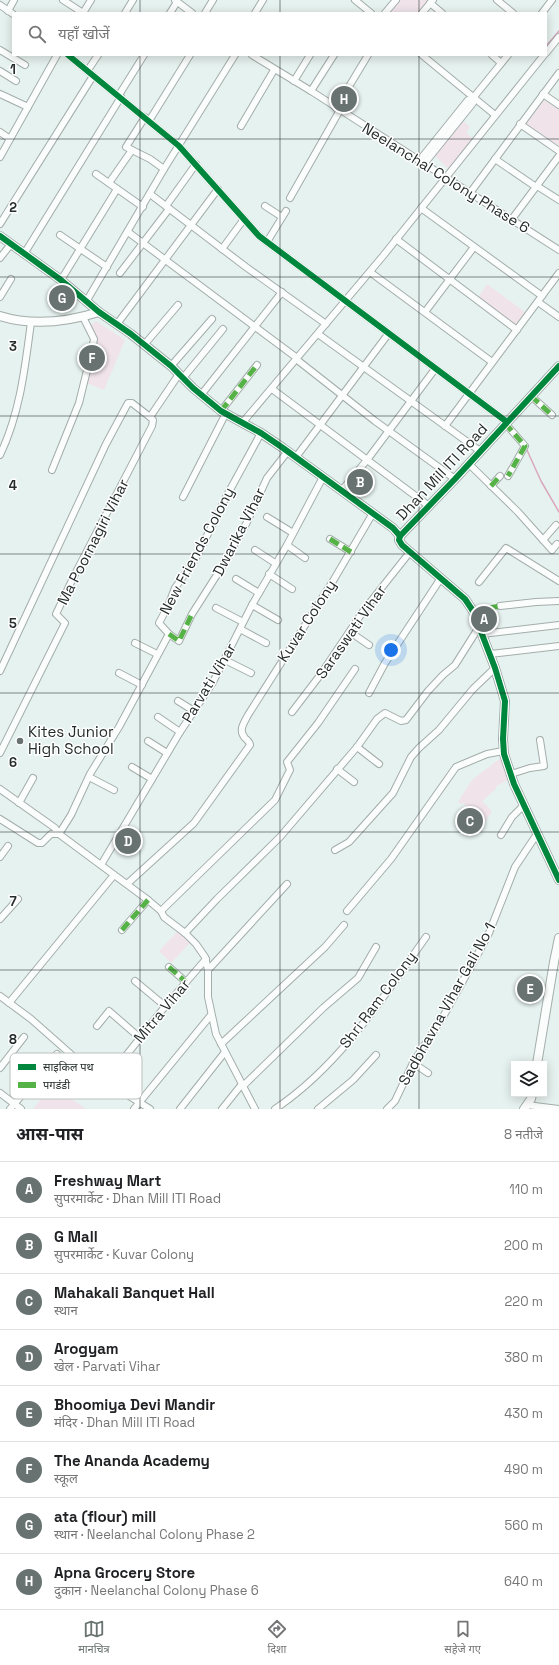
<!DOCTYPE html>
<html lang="hi">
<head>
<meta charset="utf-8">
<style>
	body { margin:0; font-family:"Space Grotesk","Noto Sans Devanagari",sans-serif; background:#f2f2f2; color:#202124 }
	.controls { position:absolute; right:12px; bottom:12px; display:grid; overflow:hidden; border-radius:0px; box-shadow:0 2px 10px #0003 }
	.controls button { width:36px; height:36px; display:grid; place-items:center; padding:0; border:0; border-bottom:1px solid #e0e0e0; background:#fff; color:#202124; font:20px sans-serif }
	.you { position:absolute; left:391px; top:650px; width:14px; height:14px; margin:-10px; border:3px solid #fff; border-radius:50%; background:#1a73e8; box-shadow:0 0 0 6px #1a73e833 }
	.badge { display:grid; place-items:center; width:26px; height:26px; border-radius:50%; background:#687270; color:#fff; font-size:13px; font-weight:700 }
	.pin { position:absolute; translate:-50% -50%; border:2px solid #fff; box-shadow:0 1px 4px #0006 }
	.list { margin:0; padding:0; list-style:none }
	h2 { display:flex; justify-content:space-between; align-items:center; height:52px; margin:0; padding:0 16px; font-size:17px }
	h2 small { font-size:13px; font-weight:400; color:#757577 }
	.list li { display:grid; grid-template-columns:26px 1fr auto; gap:12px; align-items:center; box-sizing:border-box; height:56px; padding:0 16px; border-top:1px solid #e0e0e0 }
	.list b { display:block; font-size:15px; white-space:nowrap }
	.list p { margin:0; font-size:13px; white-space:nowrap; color:#757577 }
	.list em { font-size:13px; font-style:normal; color:#757577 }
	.icon { flex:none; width:22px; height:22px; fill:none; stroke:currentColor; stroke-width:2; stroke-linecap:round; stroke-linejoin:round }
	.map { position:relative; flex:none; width:559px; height:1109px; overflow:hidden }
	.search { position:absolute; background:#fff; box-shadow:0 2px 10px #0003; left:12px; right:12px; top:12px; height:44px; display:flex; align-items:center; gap:10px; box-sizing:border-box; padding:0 14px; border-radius:0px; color:#757577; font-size:15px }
	.sheet { height:500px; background:#fff }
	nav { display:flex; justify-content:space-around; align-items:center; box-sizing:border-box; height:56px; border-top:1px solid #e0e0e0; background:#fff; font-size:11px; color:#757577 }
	nav a { display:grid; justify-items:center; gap:2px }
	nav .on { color:#687270 }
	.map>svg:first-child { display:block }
</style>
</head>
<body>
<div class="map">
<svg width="559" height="1109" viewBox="0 0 559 1109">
	<rect width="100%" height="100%" fill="#e6f2ef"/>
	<!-- green -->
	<g fill="#f0e4ea">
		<polygon points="400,0 429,0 419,13 389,13"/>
		<polygon points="544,100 559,110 559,146 526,124"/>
		<polygon points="463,121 470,127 466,133 473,139 449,169 434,155"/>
		<polygon points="487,284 525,312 515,325 478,298"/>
		<polygon points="96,321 125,340 104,390 84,382 96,339 91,325"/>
		<polygon points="502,757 509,779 495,787 496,789 482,801 492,811 484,824 481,822 482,819 463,803 461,804 458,802 472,780"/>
		<polygon points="178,931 190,943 171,963 159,951"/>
		<polygon points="54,1084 67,1096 86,1109 33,1109"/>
	</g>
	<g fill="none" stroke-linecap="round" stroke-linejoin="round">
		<!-- stream -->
		<g stroke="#d9a7bf" stroke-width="1.5">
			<polyline points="548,47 547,45 559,31"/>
			<polyline points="526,448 541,481 559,512"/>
		</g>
		<defs>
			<g id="minor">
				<polyline points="63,0 83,13"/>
				<polyline points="175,0 192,13"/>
				<polyline points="355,0 371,13"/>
				<polyline points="497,0 513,13"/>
				<polyline points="430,3 442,13"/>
				<polyline points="0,5 13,14"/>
				<polyline points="8,11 14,0"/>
				<polyline points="83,13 91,0"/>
				<polyline points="125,13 133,0"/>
				<polyline points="170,13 177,2"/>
				<polyline points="205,13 213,0"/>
				<polyline points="255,13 263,0"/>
				<polyline points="385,13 396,0"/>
				<polyline points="422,13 433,0"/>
				<polyline points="542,13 552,0"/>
				<polyline points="0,50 25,65"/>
				<polyline points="546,53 559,37"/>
				<polyline points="68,55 179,146 259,236 507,422"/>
				<polyline points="252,55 311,91 559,250"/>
				<polyline points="422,55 495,115"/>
				<polyline points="492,55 501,63"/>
				<polyline points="88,70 98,55"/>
				<polyline points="0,71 16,81"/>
				<polyline points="294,81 310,55"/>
				<polyline points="311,91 334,55"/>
				<polyline points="0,94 28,107"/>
				<polyline points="543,94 559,105"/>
				<polyline points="119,95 144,55"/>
				<polyline points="336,108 368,55"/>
				<polyline points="145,117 126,147 150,159 164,169"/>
				<polyline points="149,121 190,55"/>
				<polyline points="520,124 559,151"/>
				<polyline points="241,126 274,70"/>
				<polyline points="0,132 10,139"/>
				<polyline points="0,157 57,55"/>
				<polyline points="495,159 536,187"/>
				<polyline points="419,161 468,100 473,98 508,55"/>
				<polyline points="424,164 473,103 473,98"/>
				<polyline points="96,174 143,207"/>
				<polyline points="109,183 132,150"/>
				<polyline points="537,186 559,200"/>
				<polyline points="470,193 559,73"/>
				<polyline points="150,194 246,267 326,324"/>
				<polyline points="290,198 340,110"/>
				<polyline points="166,206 196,164"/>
				<polyline points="265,206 282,217"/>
				<polyline points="421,208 542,296"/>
				<polyline points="512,219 559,156"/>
				<polyline points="0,224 93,76"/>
				<polyline points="128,232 297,358"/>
				<polyline points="60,235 107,267"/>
				<polyline points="396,239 517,330"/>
				<polyline points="267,242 286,211"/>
				<polyline points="222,249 244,219"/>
				<polyline points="24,254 121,97"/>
				<polyline points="0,258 11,244"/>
				<polyline points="370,272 492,362"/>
				<polyline points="120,273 169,209"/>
				<polyline points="61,280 117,189"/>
				<polyline points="0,297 11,279"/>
				<polyline points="86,302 164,169 235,55"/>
				<polyline points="538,302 559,317"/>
				<polyline points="425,312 474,247"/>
				<polyline points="117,324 218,189"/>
				<polyline points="318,334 480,451"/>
				<polyline points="144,345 178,305"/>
				<polyline points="296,359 375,421 455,479"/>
				<polyline points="171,366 212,319"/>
				<polyline points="183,378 223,329"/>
				<polyline points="272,389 429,506"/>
				<polyline points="201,395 282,292"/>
				<polyline points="531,396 552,415"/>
				<polyline points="221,411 257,365"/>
				<polyline points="243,422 383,256 544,55"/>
				<polyline points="505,423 525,446 508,476"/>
				<polyline points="445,426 559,273"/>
				<path d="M0,455C20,413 25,368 31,322"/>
				<polyline points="296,457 386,337"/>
				<polyline points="469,464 518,512 552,550 557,544"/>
				<polyline points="52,470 79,403 92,350 94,339 83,317"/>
				<polyline points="491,486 500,476"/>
				<polyline points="342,490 367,460 435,369"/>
				<polyline points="183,497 226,413"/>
				<polyline points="267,517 293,533"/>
				<polyline points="330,539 351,552"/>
				<polyline points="543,540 556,525"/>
				<polyline points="287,545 305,558"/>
				<polyline points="255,550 275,563"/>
				<polyline points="269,574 292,589"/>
				<polyline points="236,579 259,593"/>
				<polyline points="479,582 506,548 559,581"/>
				<polyline points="252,605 278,620"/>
				<polyline points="500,606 536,602 559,601"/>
				<polyline points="216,608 243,622"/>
				<polyline points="240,629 266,643"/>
				<polyline points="350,632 369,645"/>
				<polyline points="169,634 179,641 192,614 220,570 246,524 267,478 288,451"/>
				<polyline points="482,634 559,625"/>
				<polyline points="135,643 157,654"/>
				<polyline points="490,654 559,646"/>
				<polyline points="225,660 251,673"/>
				<polyline points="0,671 106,444 128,403 132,403 150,417"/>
				<polyline points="119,673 142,685"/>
				<polyline points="369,693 385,663 441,578"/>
				<polyline points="178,701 194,711"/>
				<polyline points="292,712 321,674 364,610 410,552"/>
				<polyline points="158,717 180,732"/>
				<polyline points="148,741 167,753"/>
				<polyline points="357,747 379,764"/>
				<polyline points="0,753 65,623 56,614 74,576 152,426 153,420 150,417 179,374"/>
				<polyline points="132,767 152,779"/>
				<polyline points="337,769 354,782"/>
				<polyline points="511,774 530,768 544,766 540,740"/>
				<polyline points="89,777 114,790"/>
				<polyline points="0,789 55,828 59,834 148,900 161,911 164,917 185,933 196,944 205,957 208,970 208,997 216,1034 255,1109"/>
				<polyline points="19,803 33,778"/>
				<polyline points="0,819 38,843 42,843 51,834 59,834"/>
				<polyline points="59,834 71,815 90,774 119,727 169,634 159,623 168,606 175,588 196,558 225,499 261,433"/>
				<polyline points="501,835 512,817 524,805"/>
				<polyline points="335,850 349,842 393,793 411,757 419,748 439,730 473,689 495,668"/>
				<polyline points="0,857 8,846"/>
				<polyline points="101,865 180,732 213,682 252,605 287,545 323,477"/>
				<path d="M127,884L194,823L250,745C250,742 248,741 245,738C238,730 244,723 248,715L333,581L373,513"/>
				<polyline points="161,911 275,800 290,770 287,762 318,723 355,669"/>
				<polyline points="347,911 391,859 456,767 487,754 503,751"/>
				<polyline points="0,919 18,899"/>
				<polyline points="122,930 148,900"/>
				<polyline points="185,933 217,899 280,837 357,747 377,719 385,713 401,721 406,720 428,691 443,675 455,665 479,627"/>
				<polyline points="169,967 186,982"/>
				<polyline points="208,970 287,884"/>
				<polyline points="135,981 165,1006"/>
				<polyline points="0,996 31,1019 91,1072 150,1109"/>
				<polyline points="9,1003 114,875"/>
				<polyline points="97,1026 109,1011 140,1038"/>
				<polyline points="221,1044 325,947 344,925"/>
				<polyline points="413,1063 428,1073"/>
				<polyline points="0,1068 24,1037"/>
				<polyline points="105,1082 163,1009 206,959"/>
				<polyline points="243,1086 323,1008 358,978 376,947"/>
				<polyline points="0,1093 21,1109"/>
				<polyline points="527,1105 559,1109"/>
				<polyline points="10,1109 57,1054"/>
				<polyline points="134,1109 211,1015"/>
				<polyline points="180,1109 225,1052"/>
				<polyline points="222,1109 242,1084"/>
				<path d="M275,1109C339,1066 382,999 426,937"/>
				<polyline points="318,1109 353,1080 376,1055"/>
				<polyline points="387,1109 395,1101 413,1063 444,1015 480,950 489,933 515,867 537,834"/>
			</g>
			<g id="tertiary">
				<polyline points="0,236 61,280 99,312 131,334 171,366 193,388 221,411 261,433 283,448 393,528 400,536"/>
				<path d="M0,316C32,326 67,322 99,312"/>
				<polyline points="559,366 455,479 400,536 399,540 402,545 465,599 473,611 495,668 505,701 503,739 504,754 514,784 559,880"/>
				<polyline points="537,1064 554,962 559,938"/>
				<polyline points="524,1109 531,1099 532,1094"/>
			</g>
		</defs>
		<!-- minor casing -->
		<use href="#minor" stroke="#a3adaa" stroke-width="8"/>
		<!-- tertiary casing -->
		<use href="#tertiary" stroke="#a3adaa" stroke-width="10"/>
		<!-- minor -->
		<use href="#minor" stroke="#fbfdfd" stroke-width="6"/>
		<!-- tertiary -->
		<use href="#tertiary" stroke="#fbfdfd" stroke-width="8"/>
		<!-- quiet -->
		<g stroke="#55b246" stroke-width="5" stroke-dasharray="10 5" stroke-linecap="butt">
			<polyline points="531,396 552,415"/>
			<polyline points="221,411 257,365"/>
			<polyline points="505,423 525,446 508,476"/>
			<polyline points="491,486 500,476"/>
			<polyline points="330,539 351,552"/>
			<polyline points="473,611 500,606"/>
			<polyline points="169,634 179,641 192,614"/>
			<polyline points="122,930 148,900"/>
			<polyline points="169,967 186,982"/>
		</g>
		<defs>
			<g id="cycleway">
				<polyline points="68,55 179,146 259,236 507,422"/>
				<polyline points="0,236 61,280 99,312 131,334 171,366 193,388 221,411 261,433 283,448 393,528 400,536"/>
				<polyline points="559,366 455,479 400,536 399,540 402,545 465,599 473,611 495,668 505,701 503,739 504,754 514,784 559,880"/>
			</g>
		</defs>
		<!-- cycleway casing -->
		<use href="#cycleway" stroke="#fff" stroke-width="8"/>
		<!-- cycleway -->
		<use href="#cycleway" stroke="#00873e" stroke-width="6"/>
	</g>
	<!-- grid -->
	<path fill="none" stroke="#242d2b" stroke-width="1" stroke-opacity="0.55" d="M140,0V13M280,0V13M419,0V13M140,55V1109M280,55V1109M419,55V1109M0,139H559M0,277H559M0,416H559M0,554H559M0,693H559M0,832H559M0,970H559"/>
	<!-- markers -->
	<circle fill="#687270" stroke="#fff" stroke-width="1.5" cx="20" cy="741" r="4"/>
	<g text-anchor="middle" stroke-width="3" stroke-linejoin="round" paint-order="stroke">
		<!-- street labels -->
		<g font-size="15" fill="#242d2b" stroke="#fff">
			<text transform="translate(446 178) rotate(32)" y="5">Neelanchal Colony Phase 6</text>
			<text transform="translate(442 472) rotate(-47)" y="5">Dhan Mill ITI Road</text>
			<text transform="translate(239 532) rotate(-63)" y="5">Dwarika Vihar</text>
			<text transform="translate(93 542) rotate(-63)" y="5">Ma Poornagiri Vihar</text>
			<text transform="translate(197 551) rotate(-62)" y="5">New Friends Colony</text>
			<text transform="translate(307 621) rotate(-57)" y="5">Kuvar Colony</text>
			<text transform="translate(351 632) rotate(-55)" y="5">Saraswati Vihar</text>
			<text transform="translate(209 683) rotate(-59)" y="5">Parvati Vihar</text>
			<text transform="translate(378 1000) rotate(-53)" y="5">Shri Ram Colony</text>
			<text transform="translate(447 1004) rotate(-61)" y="5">Sadbhavna Vihar Gali No 1</text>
			<text transform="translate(162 1011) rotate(-50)" y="5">Mitra Vihar</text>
		</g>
		<!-- poi labels -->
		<g font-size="15" fill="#242d2b" stroke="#fff" text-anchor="start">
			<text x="28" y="737">Kites Junior<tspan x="28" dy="17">High School</tspan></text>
		</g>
	</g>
	<!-- legend -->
	<rect x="10" y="1053" width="132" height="46" rx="6" fill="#fff" stroke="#bdc0bf" stroke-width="1"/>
	<rect x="18" y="1064" width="18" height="6" fill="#00873e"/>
	<rect x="18" y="1082" width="18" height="6" fill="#55b246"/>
	<g font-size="11" fill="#242d2b">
		<text x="43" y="1071">साइकिल पथ</text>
		<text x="43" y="1089">पगडंडी</text>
	</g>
	<g font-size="13" text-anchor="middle" font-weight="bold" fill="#242d2b" stroke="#fff" stroke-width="3" stroke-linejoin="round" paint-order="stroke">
		<text x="13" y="74">1</text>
		<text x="13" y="212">2</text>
		<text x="13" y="351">3</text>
		<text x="13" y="490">4</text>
		<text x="13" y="628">5</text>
		<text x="13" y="767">6</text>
		<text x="13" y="906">7</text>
		<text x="13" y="1044">8</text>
	</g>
</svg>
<div class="controls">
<button><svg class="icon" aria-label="layers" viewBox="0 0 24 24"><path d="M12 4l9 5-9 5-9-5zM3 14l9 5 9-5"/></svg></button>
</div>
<div class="you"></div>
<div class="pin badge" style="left:484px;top:619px">A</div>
<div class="pin badge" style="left:360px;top:482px">B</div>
<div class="pin badge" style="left:470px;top:821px">C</div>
<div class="pin badge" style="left:128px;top:841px">D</div>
<div class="pin badge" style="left:530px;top:989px">E</div>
<div class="pin badge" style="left:92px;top:358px">F</div>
<div class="pin badge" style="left:62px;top:298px">G</div>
<div class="pin badge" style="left:344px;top:99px">H</div>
<div class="search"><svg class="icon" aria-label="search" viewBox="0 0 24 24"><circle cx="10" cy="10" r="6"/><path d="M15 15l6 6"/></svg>यहाँ खोजें</div>
</div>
<section class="sheet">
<h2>आस-पास<small>8 नतीजे</small></h2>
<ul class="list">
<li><span class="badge">A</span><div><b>Freshway Mart</b><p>सुपरमार्केट · Dhan Mill ITI Road</p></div><em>110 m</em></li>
<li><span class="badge">B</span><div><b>G Mall</b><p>सुपरमार्केट · Kuvar Colony</p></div><em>200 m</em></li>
<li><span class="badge">C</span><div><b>Mahakali Banquet Hall</b><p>स्थान</p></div><em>220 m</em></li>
<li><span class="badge">D</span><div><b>Arogyam</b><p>खेल · Parvati Vihar</p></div><em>380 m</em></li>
<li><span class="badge">E</span><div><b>Bhoomiya Devi Mandir</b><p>मंदिर · Dhan Mill ITI Road</p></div><em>430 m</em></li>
<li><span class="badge">F</span><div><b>The Ananda Academy</b><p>स्कूल</p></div><em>490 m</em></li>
<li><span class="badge">G</span><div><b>ata (flour) mill</b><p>स्थान · Neelanchal Colony Phase 2</p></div><em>560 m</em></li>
<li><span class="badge">H</span><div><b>Apna Grocery Store</b><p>दुकान · Neelanchal Colony Phase 6</p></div><em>640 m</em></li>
</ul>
</section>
<nav>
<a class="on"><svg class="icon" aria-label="map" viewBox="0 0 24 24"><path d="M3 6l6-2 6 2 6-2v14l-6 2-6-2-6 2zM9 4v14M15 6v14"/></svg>मानचित्र</a>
<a><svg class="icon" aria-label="directions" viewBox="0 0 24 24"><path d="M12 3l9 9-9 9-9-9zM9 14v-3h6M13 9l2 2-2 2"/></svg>दिशा</a>
<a><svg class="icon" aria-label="saved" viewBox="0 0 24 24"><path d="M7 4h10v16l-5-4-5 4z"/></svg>सहेजे गए</a>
</nav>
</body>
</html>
